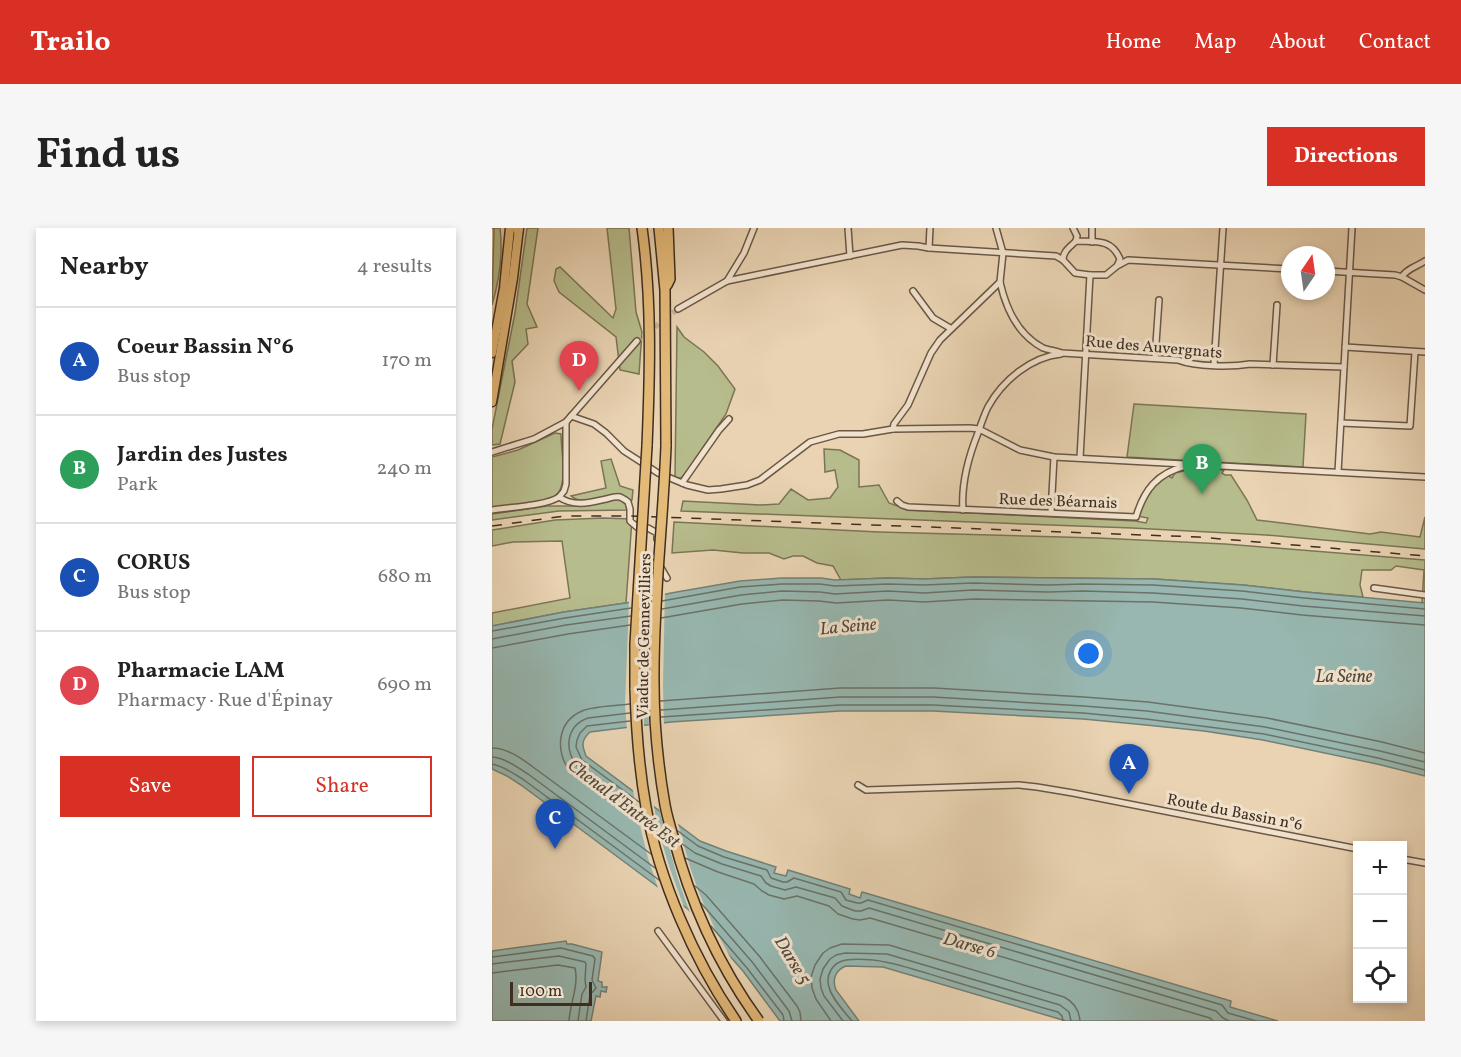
<!DOCTYPE html>
<html lang="en">
<head>
<meta charset="utf-8">
<style>
	body { margin:0; font-family:Vollkorn,serif; background:#f6f6f6; color:#222 }
	.controls { position:absolute; right:18px; bottom:18px; display:grid; overflow:hidden; border-radius:0px; box-shadow:0 3px 9px #0003 }
	.controls button { width:54px; height:54px; display:grid; place-items:center; padding:0; border:0; border-bottom:2px solid #e0e0e0; background:#fff; color:#222; font:30px sans-serif }
	.compass { position:absolute; left:789px; top:18px; width:54px; height:54px; border-radius:50%; background:#fff; box-shadow:0 3px 9px #0003; rotate:13deg }
	.scale { position:absolute; left:18px; bottom:15px; width:82px; box-sizing:border-box; padding-left:6px; border:3px solid #3f2e1f; border-top:0; font-size:16px; line-height:21px; white-space:nowrap; color:#3f2e1f; -webkit-text-stroke:4px #f1e2cd; paint-order:stroke }
	.you { position:absolute; left:597px; top:426px; width:21px; height:21px; margin:-15px; border:4px solid #fff; border-radius:50%; background:#1a73e8; box-shadow:0 0 0 9px #1a73e833 }
	.badge { display:grid; place-items:center; width:39px; height:39px; border-radius:50%; background:#d93025; color:#fff; font-size:20px; font-weight:700 }
	.pin { position:absolute; translate:-50% -50px; filter:drop-shadow(0 2px 3px #0008) }
	.pin::after { content:''; position:absolute; top:32px; width:21px; height:18px; background:inherit; clip-path:polygon(0 0,100% 0,50% 100%) }
	.list { margin:0; padding:0; list-style:none }
	h2 { display:flex; justify-content:space-between; align-items:center; height:78px; margin:0; padding:0 24px; font-size:26px }
	h2 small { font-size:20px; font-weight:400; color:#767676 }
	.list li { display:grid; grid-template-columns:39px 1fr auto; gap:18px; align-items:center; box-sizing:border-box; height:108px; padding:0 24px; border-top:2px solid #e0e0e0 }
	.list b { display:block; font-size:22px; white-space:nowrap }
	.list p { margin:0; font-size:20px; white-space:nowrap; color:#767676 }
	.list em { font-size:20px; font-style:normal; color:#767676 }
	.actions { display:flex; gap:12px; padding:18px 24px }
	.actions a { flex:1; padding:14px 0; border:2px solid #d93025; border-radius:0px; text-align:center; font-size:21px; color:#d93025 }
	.actions .main { background:#d93025; color:#fff }
	.icon { flex:none; width:33px; height:33px; fill:none; stroke:currentColor; stroke-width:2; stroke-linecap:round; stroke-linejoin:round }
	.map { position:relative; flex:none; width:933px; height:793px; overflow:hidden; border-radius:0px }
	header { display:flex; align-items:center; gap:36px; box-sizing:border-box; height:84px; padding:0 30px; background:#d93025; color:#fff }
	header strong { font-size:28px }
	nav { display:flex; gap:33px; margin-inline-start:auto; font-size:21px }
	.intro { display:flex; align-items:center; justify-content:space-between; box-sizing:border-box; height:144px; padding:0 36px }
	h1 { margin:0; font-size:42px }
	.button { padding:15px 27px; border-radius:0px; background:#d93025; color:#fff; font-size:21px; font-weight:700 }
	main { display:flex; gap:36px; padding:0 36px }
	aside { flex:1; background:#fff; border-radius:0px; box-shadow:0 3px 9px #0003 }
	.map>svg:first-child { display:block }
</style>
</head>
<body>
<header>
<strong>Trailo</strong>
<nav><a>Home</a><a>Map</a><a>About</a><a>Contact</a></nav>
</header>
<div class="intro"><h1>Find us</h1><a class="button">Directions</a></div>
<main>
<aside>
<h2>Nearby<small>4 results</small></h2>
<ul class="list">
<li><span class="badge" style="background:#1a4fb4">A</span><div><b>Coeur Bassin N°6</b><p>Bus stop</p></div><em>170 m</em></li>
<li><span class="badge" style="background:#2e9e5b">B</span><div><b>Jardin des Justes</b><p>Park</p></div><em>240 m</em></li>
<li><span class="badge" style="background:#1a4fb4">C</span><div><b>CORUS</b><p>Bus stop</p></div><em>680 m</em></li>
<li><span class="badge" style="background:#e0444e">D</span><div><b>Pharmacie LAM</b><p>Pharmacy · Rue d'Épinay</p></div><em>690 m</em></li>
</ul>
<div class="actions"><a class="main">Save</a><a>Share</a></div>
</aside>
<div class="map">
<svg width="933" height="793" viewBox="0 0 933 793">
	<rect width="100%" height="100%" fill="#e9d3b2"/>
	<filter id="stains"><feTurbulence type="fractalNoise" baseFrequency=".00333" numOctaves="4"/><feColorMatrix values="0 0 0 0 .2 0 0 0 0 .09 0 0 0 0 .02 0 0 0 .5 -.17"/></filter>
	<radialGradient id="worn" r=".72"><stop offset=".6" stop-color="#630" stop-opacity="0"/><stop offset="1" stop-color="#630" stop-opacity=".3"/></radialGradient>
	<!-- green -->
	<g fill="#b7bc8c" stroke="#7b7556" stroke-width="1.5">
		<path d="M0,0H8C11,25 7,53 0,77L2,1Z"/>
		<polygon points="35,0 46,0 35,76 45,99 34,101 36,116 20,133 23,154 8,216 0,217 0,201 23,85"/>
		<polygon points="115,0 137,0 144,84 150,104 147,146 128,142 124,109 67,64 62,53 64,41 68,39 121,90 124,81"/>
		<polygon points="185,99 192,109 212,124 226,138 243,161 234,186 193,246 189,250 183,250"/>
		<polygon points="642,176 814,186 811,239 635,229"/>
		<path d="M63,205L69,206C69,221 75,251 67,264C64,268 60,270 55,272L0,280V229L26,222Z"/>
		<polygon points="332,221 348,222 367,232 367,259 387,257 397,275 416,282 643,293 654,295 656,290 645,288 660,258 675,247 680,250 683,245 700,241 732,242 730,245 733,247 739,247 755,272 765,292 878,306 889,304 928,309 933,289 933,321 774,307 640,300 189,283 191,273 268,277 287,276 299,261 316,272 338,270 346,259 343,242 333,244"/>
		<path d="M119,231L128,258L141,262L140,272H137L129,266C116,268 90,278 79,268L114,260L109,233Z"/>
		<polygon points="120,271 127,271 135,277 135,282 67,283 0,292 0,286 55,278 92,278"/>
		<polygon points="111,290 140,291 134,375 72,384 0,398 0,385 78,370 70,313 21,314 0,318 0,302 63,292"/>
		<polygon points="182,294 387,304 606,310 733,316 933,332 933,375 930,375 932,342 904,338 899,342 870,342 868,357 871,369 813,364 751,357 662,351 481,349 432,351 396,350 349,352 341,338 325,335 311,328 301,328 292,331 277,325 251,325 221,322 180,325"/>
	</g>
	<!-- water -->
	<g fill="#97b7b0" stroke="#748076" stroke-width="1.5">
		<path d="M481,349L662,351L751,357L813,364L933,375V548L885,536L771,512L712,503L654,497L591,491L441,483H348L179,494L98,504C89,512 90,518 94,528L208,613L234,623L284,639L282,645L294,648L296,642L358,661L357,666L368,670L370,664L739,773L738,779L786,793H574L391,739L354,738C343,742 340,752 344,762L367,793H288L251,743L197,682L29,557L15,548L0,541V398L72,384L134,375L179,365L248,353L290,350H329L343,352L396,350L432,351Z"/>
		<polygon points="74,713 75,716 80,716 110,724 106,753 110,754 110,759 115,759 114,764 109,763 108,769 104,768 99,793 0,793 0,723"/>
	</g>
	<!-- pier -->
	<g fill="#e9d3b2">
		<polygon points="173,363 171,458 172,498 157,500 156,457 159,367"/>
		<polygon points="153,368 151,431 152,500 135,502 133,477 137,372"/>
		<polygon points="140,558 161,574 168,608 177,638 193,682 167,663 156,630 149,602"/>
		<polygon points="166,577 185,592 198,639 207,665 222,699 245,742 202,693 197,682 185,648"/>
	</g>
	<g fill="none" stroke-linecap="round" stroke-linejoin="round">
		<!-- shore -->
		<g stroke="#6b7268" stroke-width="1.5">
			<polyline points="170,373 248,359 290,356 328,356 343,358 396,356 432,357 481,355 556,357 591,356 661,357 750,363 812,370 933,381"/>
			<polyline points="170,381 249,367 290,363 328,364 343,366 396,363 432,365 481,362 556,364 591,363 661,365 750,371 811,378 933,388"/>
			<polyline points="169,390 250,376 291,372 327,373 344,375 396,372 432,374 482,371 661,374 749,380 810,387 933,397"/>
			<polyline points="0,403 73,390 139,380"/>
			<polyline points="0,411 74,397 139,388"/>
			<polyline points="0,420 76,406 138,397"/>
			<polyline points="168,473 348,460 442,460 592,469 656,474 775,490 890,514 933,525"/>
			<path d="M138,476C124,478 101,478 90,483C64,494 63,526 79,544L152,599"/>
			<polyline points="169,482 348,469 441,469 592,478 655,483 773,499 888,523 933,534"/>
			<path d="M138,485L96,490C74,498 72,521 85,538L149,585"/>
			<polyline points="169,489 348,477 441,477 591,485 654,491 772,506 886,530 933,542"/>
			<polyline points="138,493 95,498 88,505 85,512 84,519 90,532 147,574"/>
			<path d="M0,520C15,520 29,530 41,539L159,626"/>
			<path d="M0,529C13,530 25,539 36,546L163,640"/>
			<path d="M0,536C12,538 22,546 32,552L167,652"/>
			<polyline points="186,603 206,618 232,629 275,642 279,650 291,654 295,654 302,650 349,664 354,672 365,675 369,675 376,672 730,777 736,785 764,793"/>
			<polyline points="189,615 203,625 230,636 269,648 274,655 279,658 293,662 304,659 343,670 350,678 363,683 369,683 377,680 724,783 731,790 737,793"/>
			<polyline points="193,630 226,644 262,656 270,663 277,667 292,671 305,668 337,678 346,686 361,691 368,692 378,690 718,790 721,793"/>
			<polyline points="203,658 214,667 268,729 305,778 308,784 309,793"/>
			<polyline points="209,675 261,735 297,783 300,793"/>
			<polyline points="219,698 255,740 291,787 292,793"/>
			<polyline points="0,729 69,720 101,728 103,731 100,752 104,760 98,767 94,793"/>
			<polyline points="0,736 67,728 93,734 94,736 93,752 94,759 90,766 86,793"/>
			<path d="M0,745L66,737L83,740C87,757 78,776 77,793"/>
			<path d="M339,793L324,771L320,760L319,749L323,737L331,725L338,720L350,716L397,717L572,769C582,774 587,781 588,793"/>
			<polyline points="351,793 332,768 329,760 328,751 331,741 338,731 344,727 353,725 395,726 568,777 577,784 579,793"/>
			<path d="M360,793C352,783 340,771 337,759C333,747 341,734 354,732C389,728 423,742 457,752C493,763 530,774 566,784L570,788L571,793"/>
		</g>
		<!-- minor-tunnel -->
		<polyline stroke="#c7b295" stroke-width="5" stroke-dasharray="5 2.5" stroke-linecap="butt" points="145,113 186,81"/>
		<defs>
			<g id="minor">
				<polyline points="356,0 358,28"/>
				<polyline points="581,0 585,8 584,13"/>
				<polyline points="600,14 600,0"/>
				<polyline points="437,20 438,0"/>
				<path d="M571,32C571,23 578,19 584,13C603,14 619,10 628,31L626,36"/>
				<polyline points="834,43 903,47 910,49 933,62"/>
				<path d="M910,49C914,41 926,38 933,33"/>
				<polyline points="235,53 252,25 262,0"/>
				<path d="M508,54C514,81 526,107 551,120C557,122 564,123 570,125L686,132C704,139 740,139 758,136L852,139"/>
				<polyline points="421,63 441,90 458,100"/>
				<polyline points="186,81 235,53 410,17 426,18 437,20 564,28 571,32 583,45 598,47 614,47 625,38 636,32 798,41"/>
				<polyline points="853,119 933,124"/>
				<polyline points="663,130 667,72"/>
				<polyline points="722,137 731,0"/>
				<polyline points="781,137 785,77"/>
				<polyline points="79,188 102,196 114,205 132,223 166,245 195,257 216,262 229,261 255,257 268,252 318,214 347,206 371,206 401,201 478,200 487,201 528,222 562,229 933,249"/>
				<path d="M74,194V256L72,263L67,269C82,279 97,275 114,271C118,270 123,268 128,269C130,270 135,273 136,274L138,281V293L145,299L156,300L165,305V311"/>
				<polyline points="849,195 918,198 923,124"/>
				<polyline points="401,201 402,196 416,177 439,125 448,112 508,54 511,25 504,0"/>
				<polyline points="0,224 42,211 74,194 145,113"/>
				<polyline points="588,230 598,47"/>
				<polyline points="846,244 860,0"/>
				<polyline points="190,255 227,202 237,191"/>
				<path d="M405,273L410,277L416,279L644,289C652,262 665,245 694,238"/>
				<path d="M0,282C18,279 53,278 67,269"/>
				<path d="M471,282C469,255 476,230 486,205C489,196 492,187 496,179C511,152 539,129 569,126"/>
				<polyline points="559,285 562,229"/>
				<polyline points="168,338 175,350"/>
				<polyline points="882,360 933,367"/>
				<polyline points="366,557 374,562 527,557 545,559 581,565 866,621"/>
				<polyline points="910,631 933,635"/>
				<polyline points="166,703 232,793"/>
			</g>
			<g id="primary">
				<polyline points="0,125 12,60 18,0"/>
				<polyline points="0,174 21,50 27,0"/>
			</g>
			<g id="motorway">
				<path d="M150,0C160,72 158,145 155,218"/>
				<polyline points="167,0 173,62 174,218"/>
				<polyline points="26,2 26,0"/>
				<polyline points="175,57 178,51 176,0"/>
				<path d="M143,460C144,500 147,540 154,579C167,652 202,732 244,793"/>
			</g>
		</defs>
		<!-- minor casing -->
		<use href="#minor" stroke="#6a5744" stroke-width="8"/>
		<!-- primary casing -->
		<use href="#primary" stroke="#3f2e1f" stroke-width="11"/>
		<!-- motorway casing -->
		<use href="#motorway" stroke="#3f2e1f" stroke-width="12"/>
		<!-- minor -->
		<use href="#minor" stroke="#f1e2cd" stroke-width="5"/>
		<!-- primary -->
		<use href="#primary" stroke="#e4ba79" stroke-width="8"/>
		<!-- motorway -->
		<use href="#motorway" stroke="#e4ba79" stroke-width="9"/>
		<!-- rail -->
		<polyline stroke="#3f2e1f" stroke-width="1.5" stroke-dasharray="10 10" stroke-linecap="butt" points="0,298 73,288 139,288 706,309 933,328"/>
		<defs>
			<g id="motorway-bridge">
				<path d="M174,218C171,297 161,376 162,455C162,496 166,537 173,577C175,588 178,598 181,608C198,674 227,738 267,793"/>
				<polyline points="143,460 143,416 155,218"/>
			</g>
		</defs>
		<!-- motorway-bridge casing -->
		<use href="#motorway-bridge" stroke="#3f2e1f" stroke-width="12" stroke-linecap="butt"/>
		<!-- motorway-bridge -->
		<use href="#motorway-bridge" stroke="#e4ba79" stroke-width="9"/>
	</g>
	<g text-anchor="middle" stroke-width="6" stroke-linejoin="round" paint-order="stroke">
		<!-- street labels -->
		<g font-size="16" fill="#3f2e1f" stroke="#f1e2cd">
			<text transform="translate(662 118) rotate(5)" y="6">Rue des Auvergnats</text>
			<text transform="translate(566 272) rotate(2)" y="6">Rue des Béarnais</text>
			<text transform="translate(151 408) rotate(-89)" y="6">Viaduc de Gennevilliers</text>
			<text transform="translate(743 583) rotate(11)" y="6">Route du Bassin n°6</text>
		</g>
		<!-- water labels -->
		<g font-size="18" font-style="italic" fill="#51493c" stroke="#f1e2cd">
			<text transform="translate(356 398) rotate(-5)" y="6">La Seine</text>
			<text x="852" y="454">La Seine</text>
			<text transform="translate(132 575) rotate(37)" y="6">Chenal d'Entrée Est</text>
			<text transform="translate(478 717) rotate(16)" y="6">Darse 6</text>
			<text transform="translate(301 732) rotate(59)" y="6">Darse 5</text>
		</g>
	</g>
	<rect width="100%" height="100%" filter="url(#stains)"/>
	<rect width="100%" height="100%" fill="url(#worn)"/>
</svg>
<div class="controls">
<button>+</button>
<button>−</button>
<button><svg class="icon" aria-label="locate" viewBox="0 0 24 24"><circle cx="12" cy="12" r="6"/><path d="M12 2v4M12 18v4M2 12h4M18 12h4"/></svg></button>
</div>
<svg class="compass" viewBox="-18 -18 36 36"><path d="M0-13l5 13h-10z" fill="#e53935"/><path d="M0 13l5-13h-10z" fill="#767676"/></svg>
<div class="scale">100 m</div>
<div class="you"></div>
<div class="pin badge" style="left:637px;top:566px;background:#1a4fb4">A</div>
<div class="pin badge" style="left:710px;top:266px;background:#2e9e5b">B</div>
<div class="pin badge" style="left:63px;top:621px;background:#1a4fb4">C</div>
<div class="pin badge" style="left:87px;top:163px;background:#e0444e">D</div>
</div>
</main>
</body>
</html>
